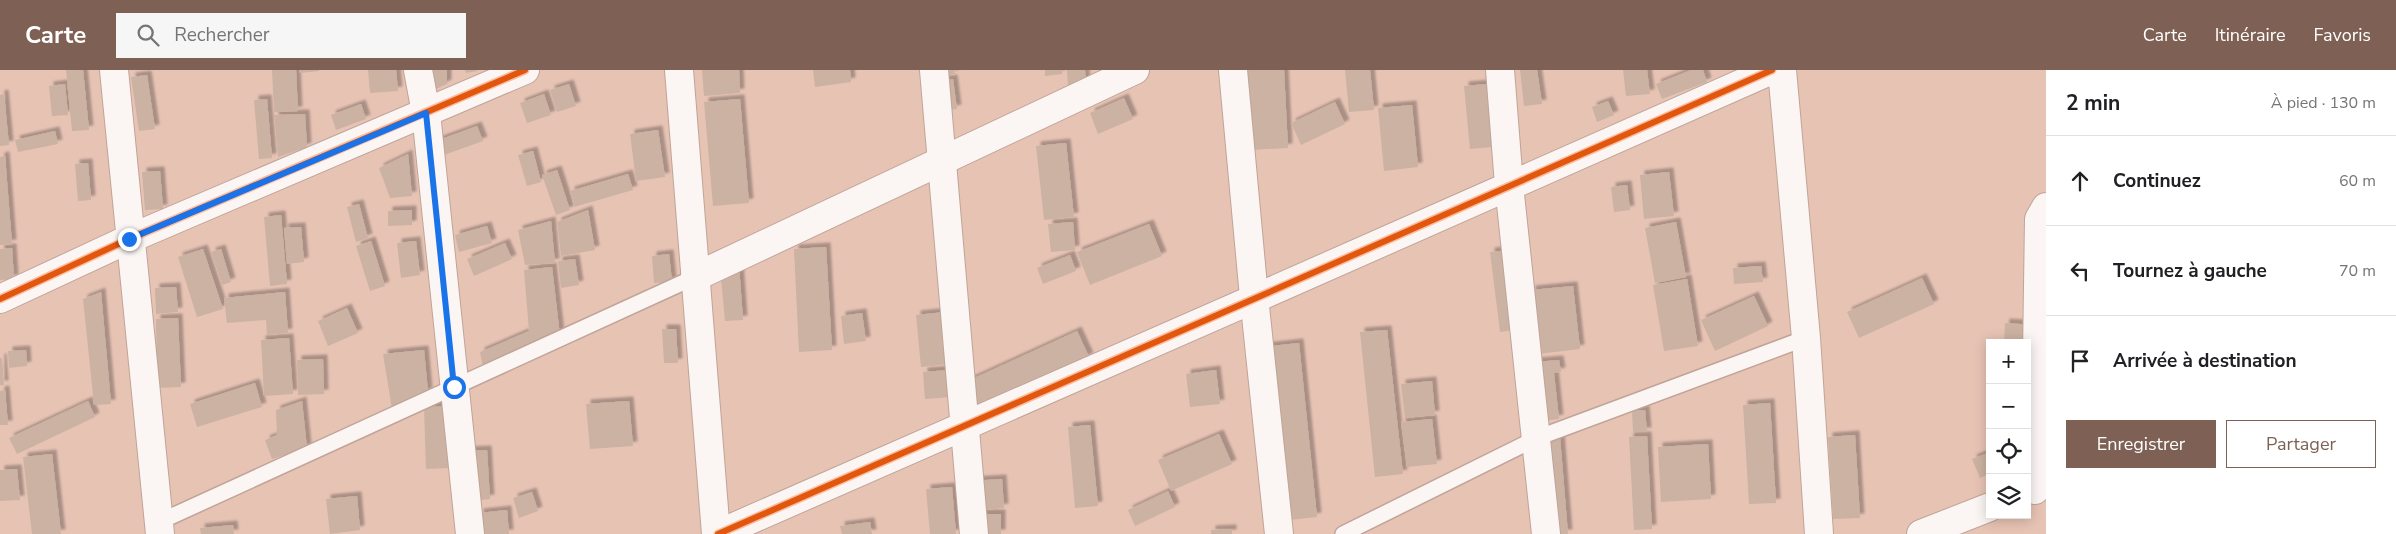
<!DOCTYPE html>
<html lang="fr">
<head>
<meta charset="utf-8">
<style>
	body { margin:0; font-family:"Nunito Sans",sans-serif; background:#f6f6f6; color:#202124 }
	.controls { position:absolute; right:15px; bottom:15px; display:grid; overflow:hidden; border-radius:0px; box-shadow:0 2px 12px #0003 }
	.controls button { width:45px; height:45px; display:grid; place-items:center; padding:0; border:0; border-bottom:1px solid #e0e0e0; background:#fff; color:#202124; font:25px sans-serif }
	.stop { position:absolute; width:15px; height:15px; margin:-11px; border:4px solid #1a73e8; border-radius:50%; background:#fff }
	.stop.end { background:#1a73e8; border-color:#fff; box-shadow:0 1px 5px #0008 }
	.list { margin:0; padding:0; list-style:none }
	h2 { display:flex; justify-content:space-between; align-items:center; height:65px; margin:0; padding:0 20px; font-size:21px }
	h2 small { font-size:16px; font-weight:400; color:#757577 }
	.list li { display:grid; grid-template-columns:32px 1fr auto; gap:15px; align-items:center; box-sizing:border-box; height:90px; padding:0 20px; border-top:1px solid #e0e0e0 }
	.list b { display:block; font-size:19px; white-space:nowrap }
	.list em { font-size:16px; font-style:normal; color:#757577 }
	.actions { display:flex; gap:10px; padding:15px 20px }
	.actions a { flex:1; padding:11px 0; border:1px solid #7e6154; border-radius:0px; text-align:center; font-size:18px; color:#7e6154 }
	.actions .main { background:#7e6154; color:#fff }
	.icon { flex:none; width:28px; height:28px; fill:none; stroke:currentColor; stroke-width:2; stroke-linecap:round; stroke-linejoin:round }
	.map { position:relative; flex:none; width:2046px; height:464px; overflow:hidden }
	header { display:flex; align-items:center; gap:30px; box-sizing:border-box; height:70px; padding:0 25px; background:#7e6154; color:#fff }
	header strong { font-size:24px }
	nav { display:flex; gap:28px; margin-inline-start:auto; font-size:18px }
	.search { width:350px; height:45px; background:#f6f6f6; display:flex; align-items:center; gap:12px; box-sizing:border-box; padding:0 18px; border-radius:0px; color:#757577; font-size:19px }
	main { display:flex }
	aside { flex:1; background:#fff }
	.map>svg:first-child { display:block }
</style>
</head>
<body>
<header>
<strong>Carte</strong>
<div class="search"><svg class="icon" aria-label="search" viewBox="0 0 24 24"><circle cx="10" cy="10" r="6"/><path d="M15 15l6 6"/></svg>Rechercher</div>
<nav><a>Carte</a><a>Itinéraire</a><a>Favoris</a></nav>
</header>
<main>
<div class="map">
<svg width="2046" height="464" viewBox="0 0 2046 464">
	<defs>
		<filter id="shadow"><feDropShadow dx="4.5" dy="-4.5" stdDeviation="1" flood-color="#0004"/></filter>
	</defs>
	<rect width="100%" height="100%" fill="#e7c3b4"/>
	<!-- building -->
	<g fill="#ccb2a2" filter="url(#shadow)">
		<polygon points="66,0 83,0 89,60 72,61"/>
		<polygon points="272,0 296,0 298,41 274,42"/>
		<polygon points="299,0 319,0 319,1 300,3"/>
		<polygon points="368,0 396,0 398,21 370,23"/>
		<polygon points="415,0 447,0 447,14 418,27"/>
		<polygon points="465,0 477,0 477,1 466,3"/>
		<polygon points="702,0 739,0 740,23 704,26"/>
		<polygon points="813,0 850,0 851,12 815,17"/>
		<polygon points="939,0 954,0 955,4 940,6"/>
		<polygon points="1045,0 1062,0 1062,4 1045,6"/>
		<polygon points="1067,0 1085,0 1086,17 1068,18"/>
		<polygon points="1247,0 1284,0 1288,78 1251,80"/>
		<polygon points="1345,0 1370,0 1374,40 1349,42"/>
		<polygon points="1520,0 1537,0 1542,34 1524,36"/>
		<polygon points="1623,0 1647,0 1650,24 1626,26"/>
		<polygon points="1691,0 1703,0 1707,12 1662,29 1656,14"/>
		<polygon points="147,5 155,59 139,61 131,7"/>
		<polygon points="953,9 957,39 943,41 939,11"/>
		<polygon points="1498,13 1504,76 1470,79 1464,16"/>
		<polygon points="65,14 68,45 52,46 49,16"/>
		<polygon points="569,14 576,36 557,42 550,20"/>
		<polygon points="4,24 9,75 0,76 0,25"/>
		<polygon points="544,24 551,45 527,53 520,33"/>
		<polygon points="1124,28 1133,49 1098,64 1090,43"/>
		<polygon points="267,29 272,88 259,89 254,30"/>
		<polygon points="740,29 749,133 713,136 704,32"/>
		<polygon points="1608,31 1614,45 1597,52 1592,37"/>
		<polygon points="1335,32 1345,54 1301,75 1291,53"/>
		<polygon points="361,34 366,49 336,60 331,45"/>
		<polygon points="1412,35 1418,97 1384,101 1378,38"/>
		<polygon points="305,44 307,77 278,87 274,45"/>
		<polygon points="477,56 483,71 441,86 436,71"/>
		<polygon points="658,60 665,107 636,111 630,64"/>
		<polygon points="55,61 58,74 18,82 15,70"/>
		<polygon points="1066,73 1074,147 1044,150 1036,76"/>
		<polygon points="533,81 541,112 527,116 518,85"/>
		<polygon points="408,84 412,126 390,128 379,98"/>
		<polygon points="5,86 12,174 0,175 0,87"/>
		<polygon points="88,93 91,130 78,131 75,94"/>
		<polygon points="557,100 570,140 556,145 542,105"/>
		<polygon points="160,101 163,139 145,140 142,102"/>
		<polygon points="1669,102 1674,146 1644,149 1640,105"/>
		<polygon points="628,104 633,120 574,137 570,121"/>
		<polygon points="1627,115 1630,140 1614,142 1611,117"/>
		<polygon points="359,134 368,168 356,172 347,137"/>
		<polygon points="412,140 412,155 388,156 388,141"/>
		<polygon points="588,140 595,180 561,186 557,152"/>
		<polygon points="281,145 287,214 270,216 264,147"/>
		<polygon points="551,151 555,193 525,195 518,160"/>
		<polygon points="1073,152 1075,180 1051,182 1048,154"/>
		<polygon points="1676,152 1686,207 1655,213 1645,158"/>
		<polygon points="1149,154 1162,186 1090,215 1077,182"/>
		<polygon points="487,156 492,173 459,182 455,165"/>
		<polygon points="301,157 304,192 287,194 284,158"/>
		<polygon points="371,171 385,216 370,221 356,176"/>
		<polygon points="416,171 420,205 401,208 397,173"/>
		<polygon points="505,173 512,189 474,206 467,189"/>
		<polygon points="826,177 832,280 799,282 794,179"/>
		<polygon points="12,178 14,209 0,210 0,179"/>
		<polygon points="203,179 223,239 197,247 178,187"/>
		<polygon points="221,179 231,212 222,215 211,182"/>
		<polygon points="1510,180 1520,259 1500,262 1490,182"/>
		<polygon points="669,184 672,212 654,213 652,186"/>
		<polygon points="1070,185 1076,201 1043,214 1037,198"/>
		<polygon points="575,189 579,215 561,218 558,191"/>
		<polygon points="739,196 743,250 725,251 720,198"/>
		<polygon points="1761,196 1763,212 1734,214 1733,198"/>
		<polygon points="552,197 560,266 483,297 480,282 529,261 524,200"/>
		<polygon points="1922,208 1934,234 1859,268 1847,242"/>
		<polygon points="1687,209 1698,276 1664,281 1653,215"/>
		<polygon points="1573,216 1580,279 1538,284 1531,220"/>
		<polygon points="176,217 178,242 156,244 155,218"/>
		<polygon points="101,222 111,334 94,335 83,229"/>
		<polygon points="285,222 288,263 267,265 266,250 227,253 224,228"/>
		<polygon points="1754,226 1768,256 1715,281 1701,250"/>
		<polygon points="347,238 358,263 328,276 318,251"/>
		<polygon points="945,242 950,294 921,297 916,245"/>
		<polygon points="862,243 866,271 844,274 841,246"/>
		<polygon points="178,248 181,317 157,318 156,249"/>
		<polygon points="2005,253 2034,255 2027,273 2004,273"/>
		<polygon points="662,259 676,259 678,293 664,293"/>
		<polygon points="1387,260 1403,404 1375,407 1360,262"/>
		<polygon points="1077,261 1089,287 974,340 961,314"/>
		<polygon points="289,268 293,324 264,326 261,270"/>
		<polygon points="1299,273 1317,447 1280,451 1262,277"/>
		<polygon points="26,280 27,296 9,298 8,281"/>
		<polygon points="424,280 428,322 392,339 383,284"/>
		<polygon points="0,288 2,288 4,315 0,315"/>
		<polygon points="323,289 324,324 298,325 297,290"/>
		<polygon points="1559,290 1561,302 1554,303 1559,349 1541,351 1535,292"/>
		<polygon points="949,300 951,327 925,329 923,302"/>
		<polygon points="1216,300 1220,334 1190,337 1186,304"/>
		<polygon points="1432,311 1435,345 1405,348 1401,314"/>
		<polygon points="255,313 262,337 197,357 190,334"/>
		<polygon points="5,320 8,355 0,355 0,321"/>
		<polygon points="88,331 95,347 17,384 9,368"/>
		<polygon points="302,331 307,378 272,389 265,370 277,365 276,340"/>
		<polygon points="629,331 633,376 590,379 586,334"/>
		<polygon points="1770,333 1776,433 1749,434 1743,335"/>
		<polygon points="447,336 449,398 426,399 424,337"/>
		<polygon points="1645,340 1647,362 1633,362 1632,341"/>
		<polygon points="1432,349 1437,394 1407,397 1401,352"/>
		<polygon points="1090,355 1098,436 1075,438 1068,357"/>
		<polygon points="1219,364 1232,394 1171,421 1158,390"/>
		<polygon points="1855,365 1860,448 1833,449 1828,367"/>
		<polygon points="1647,366 1652,459 1634,460 1629,367"/>
		<polygon points="1560,367 1568,464 1553,464 1545,369"/>
		<polygon points="1708,374 1711,429 1661,432 1658,377"/>
		<polygon points="487,380 490,429 470,431 466,381"/>
		<polygon points="1990,382 1990,404 1980,408 1972,389"/>
		<polygon points="52,384 61,464 32,464 23,387"/>
		<polygon points="17,399 20,430 0,431 0,400"/>
		<polygon points="1002,409 1004,438 973,441 970,411"/>
		<polygon points="952,417 956,464 930,464 926,419"/>
		<polygon points="1168,421 1175,437 1135,456 1128,440"/>
		<polygon points="532,422 538,441 519,448 513,428"/>
		<polygon points="357,426 360,460 330,464 326,429"/>
		<polygon points="507,440 509,464 481,464 479,443"/>
		<rect x="969" y="444" width="32" height="20"/>
		<polygon points="870,452 872,464 842,464 840,456"/>
		<polygon points="233,455 234,464 201,464 200,458"/>
		<polygon points="1232,459 1232,464 1211,464 1211,460"/>
	</g>
	<g fill="none" stroke-linecap="round" stroke-linejoin="round">
		<defs>
			<g id="service">
				<polyline points="159,452 695,207"/>
				<polyline points="1343,464 1537,368 1806,268"/>
			</g>
			<g id="minor">
				<polyline points="114,0 160,464"/>
				<polyline points="418,0 426,43 470,464"/>
				<polyline points="679,0 716,464"/>
				<polyline points="934,0 974,464"/>
				<polyline points="1233,0 1254,227 1279,464"/>
				<polyline points="1500,0 1509,115 1546,464"/>
				<polyline points="1782,0 1806,268 1819,464"/>
				<polyline points="695,207 1135,0"/>
				<polyline points="0,229 129,169 525,0"/>
				<polyline points="2035,420 2039,149 2046,137"/>
				<path d="M718,464C1071,312 1420,154 1772,0"/>
				<polyline points="1921,464 1990,437"/>
			</g>
		</defs>
		<!-- service casing -->
		<use href="#service" stroke="#c0a498" stroke-width="18"/>
		<!-- minor casing -->
		<use href="#minor" stroke="#c0a498" stroke-width="30"/>
		<!-- service -->
		<use href="#service" stroke="#fbf6f4" stroke-width="15"/>
		<!-- minor -->
		<use href="#minor" stroke="#fbf6f4" stroke-width="28"/>
		<defs>
			<g id="cycleway">
				<polyline points="0,229 129,169 525,0"/>
				<path d="M718,464C1071,312 1420,154 1772,0"/>
			</g>
		</defs>
		<!-- cycleway casing -->
		<use href="#cycleway" stroke="#fdbb9e" stroke-width="9"/>
		<!-- cycleway -->
		<use href="#cycleway" stroke="#e0570d" stroke-width="6"/>
	</g>
	<g fill="none" stroke-linecap="round" stroke-linejoin="round">
		<!-- route -->
		<polyline stroke="#1a73e8" stroke-width="6" points="129,169 426,43 454,317"/>
	</g>
</svg>
<div class="controls">
<button>+</button>
<button>−</button>
<button><svg class="icon" aria-label="locate" viewBox="0 0 24 24"><circle cx="12" cy="12" r="6"/><path d="M12 2v4M12 18v4M2 12h4M18 12h4"/></svg></button>
<button><svg class="icon" aria-label="layers" viewBox="0 0 24 24"><path d="M12 4l9 5-9 5-9-5zM3 14l9 5 9-5"/></svg></button>
</div>
<div class="stop" style="left:454px;top:317px"></div>
<div class="stop end" style="left:129px;top:169px"></div>
</div>
<aside>
<h2>2 min<small>À pied · 130 m</small></h2>
<ul class="list">
<li><svg class="icon" aria-label="ahead" viewBox="0 0 24 24"><path d="M12 20V5M6 11l6-6 6 6"/></svg><div><b>Continuez</b></div><em>60 m</em></li>
<li><svg class="icon" aria-label="left" viewBox="0 0 24 24"><path d="M17 20v-9H6M10 6l-5 5 5 5"/></svg><div><b>Tournez à gauche</b></div><em>70 m</em></li>
<li><svg class="icon" aria-label="arrive" viewBox="0 0 24 24"><path d="M6 21V4h12l-3 4 3 4H6"/></svg><div><b>Arrivée à destination</b></div></li>
</ul>
<div class="actions"><a class="main">Enregistrer</a><a>Partager</a></div>
</aside>
</main>
</body>
</html>
